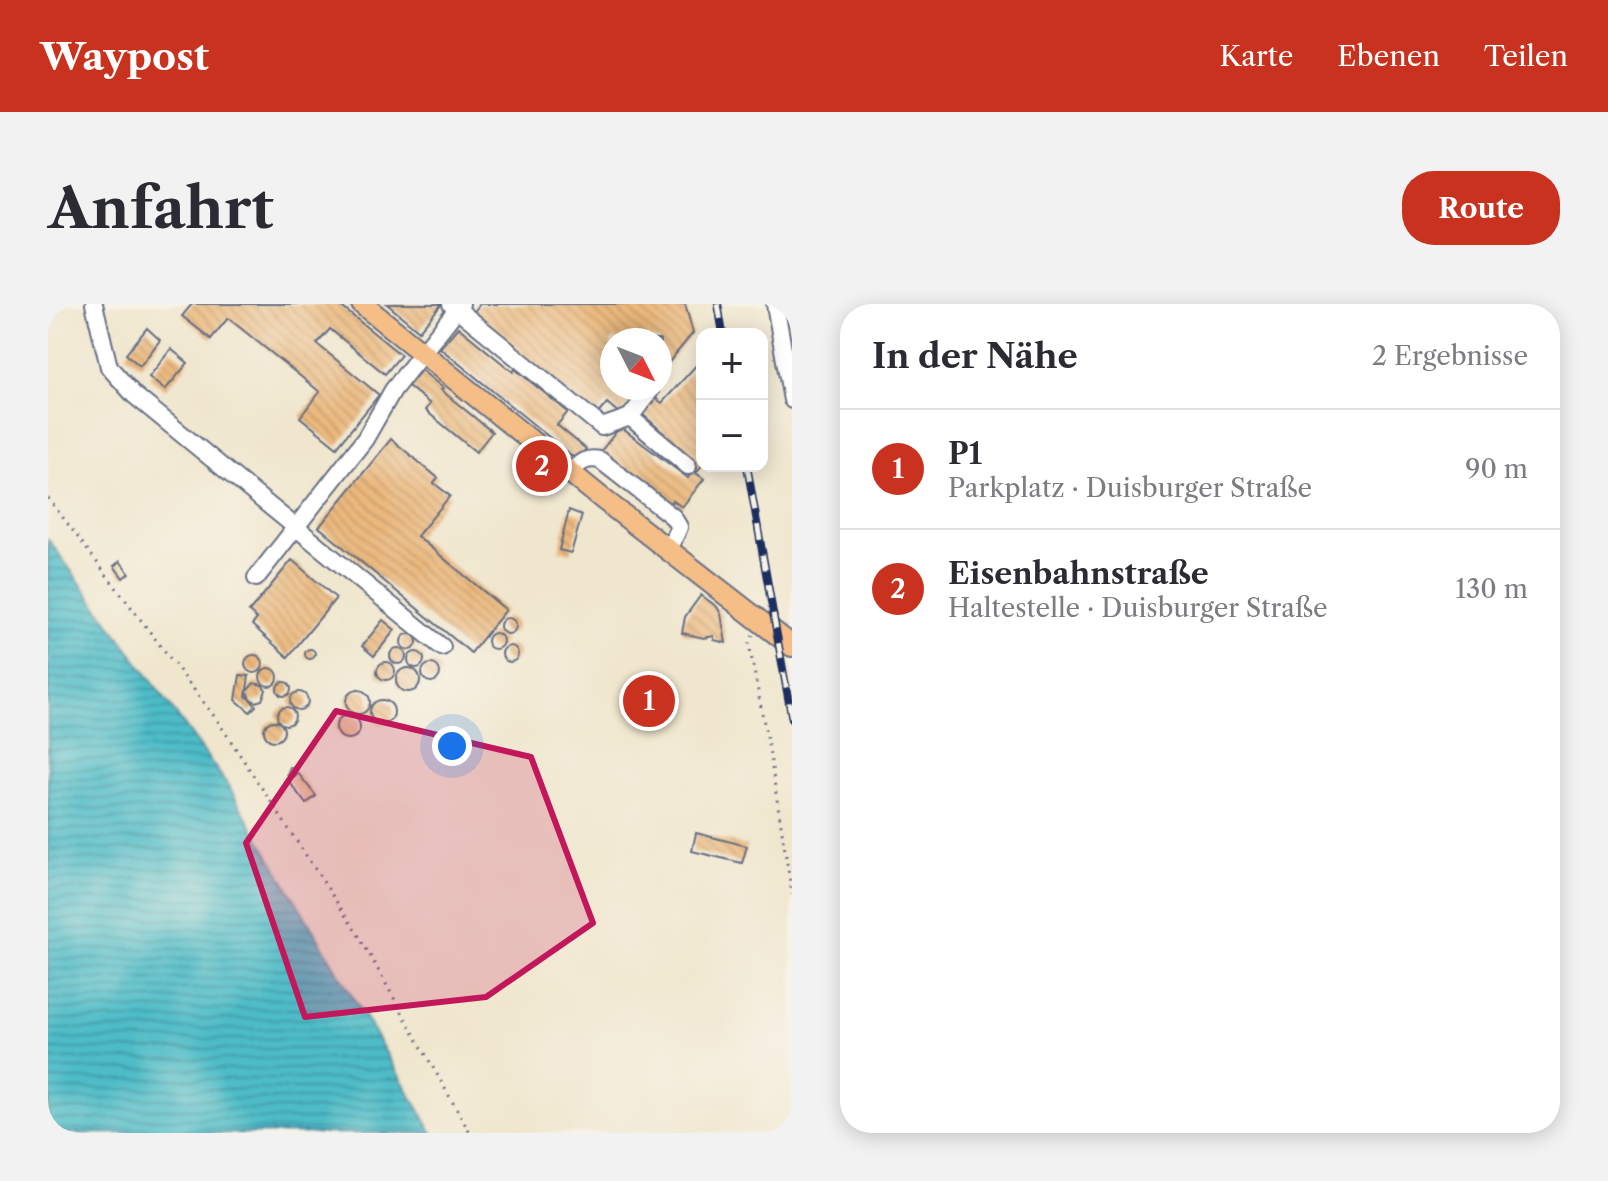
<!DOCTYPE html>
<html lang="de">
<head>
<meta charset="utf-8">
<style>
	body { margin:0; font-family:"Libre Caslon Text",serif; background:#f2f2f3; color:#2b2b33 }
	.controls { position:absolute; right:24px; top:24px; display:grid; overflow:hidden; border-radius:16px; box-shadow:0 4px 20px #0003 }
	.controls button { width:72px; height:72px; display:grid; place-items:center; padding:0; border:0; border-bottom:2px solid #e1e1e2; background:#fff; color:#2b2b33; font:40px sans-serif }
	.compass { position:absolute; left:552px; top:24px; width:72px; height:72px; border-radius:50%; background:#fff; box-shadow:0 4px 20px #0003; rotate:132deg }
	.you { position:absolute; left:404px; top:442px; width:28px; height:28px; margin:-20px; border:6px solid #fff; border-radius:50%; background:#1a73e8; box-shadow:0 0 0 12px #1a73e833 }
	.badge { display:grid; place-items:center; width:52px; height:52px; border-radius:50%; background:#c8321e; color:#fff; font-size:26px; font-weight:700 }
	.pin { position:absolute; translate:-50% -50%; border:4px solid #fff; box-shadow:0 2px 8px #0006 }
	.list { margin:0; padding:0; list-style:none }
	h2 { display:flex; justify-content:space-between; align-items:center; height:104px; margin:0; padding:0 32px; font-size:34px }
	h2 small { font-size:26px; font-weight:400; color:#7c7c81 }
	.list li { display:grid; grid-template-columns:52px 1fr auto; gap:24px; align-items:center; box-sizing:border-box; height:120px; padding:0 32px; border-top:2px solid #e1e1e2 }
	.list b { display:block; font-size:30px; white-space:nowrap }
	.list p { margin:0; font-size:26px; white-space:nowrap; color:#7c7c81 }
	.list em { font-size:26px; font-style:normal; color:#7c7c81 }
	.map { position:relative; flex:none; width:744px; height:829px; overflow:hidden; border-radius:32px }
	header { display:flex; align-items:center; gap:48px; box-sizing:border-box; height:112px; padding:0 40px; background:#c8321e; color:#fff }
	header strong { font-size:38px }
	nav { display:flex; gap:44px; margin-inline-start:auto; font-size:28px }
	.intro { display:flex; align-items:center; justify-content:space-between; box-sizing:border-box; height:192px; padding:0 48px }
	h1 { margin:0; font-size:56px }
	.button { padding:20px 36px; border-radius:32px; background:#c8321e; color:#fff; font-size:28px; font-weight:700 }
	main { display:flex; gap:48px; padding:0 48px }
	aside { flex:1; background:#fff; border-radius:32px; box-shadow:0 4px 20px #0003 }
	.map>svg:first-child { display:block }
</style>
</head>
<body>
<header>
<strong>Waypost</strong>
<nav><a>Karte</a><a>Ebenen</a><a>Teilen</a></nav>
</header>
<div class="intro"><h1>Anfahrt</h1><a class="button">Route</a></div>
<main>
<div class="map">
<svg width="744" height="829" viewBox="0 0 744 829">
	<defs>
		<pattern id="water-rules" width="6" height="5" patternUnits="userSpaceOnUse" patternTransform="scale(2)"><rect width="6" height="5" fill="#4ebcc7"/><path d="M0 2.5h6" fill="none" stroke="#4099a5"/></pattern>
		<pattern id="building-back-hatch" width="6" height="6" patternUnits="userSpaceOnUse" patternTransform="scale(2)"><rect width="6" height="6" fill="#ebb87c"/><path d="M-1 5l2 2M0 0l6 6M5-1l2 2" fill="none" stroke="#c99e6e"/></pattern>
	</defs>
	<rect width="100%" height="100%" fill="#f7f3e8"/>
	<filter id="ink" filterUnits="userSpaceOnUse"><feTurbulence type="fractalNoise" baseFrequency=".0125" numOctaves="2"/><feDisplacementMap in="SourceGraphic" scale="16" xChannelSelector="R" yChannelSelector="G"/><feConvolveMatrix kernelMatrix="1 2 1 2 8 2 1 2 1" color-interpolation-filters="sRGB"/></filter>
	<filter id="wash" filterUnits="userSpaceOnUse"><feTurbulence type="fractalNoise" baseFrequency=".006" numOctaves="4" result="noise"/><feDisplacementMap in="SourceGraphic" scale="32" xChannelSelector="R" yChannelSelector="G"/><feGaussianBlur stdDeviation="1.8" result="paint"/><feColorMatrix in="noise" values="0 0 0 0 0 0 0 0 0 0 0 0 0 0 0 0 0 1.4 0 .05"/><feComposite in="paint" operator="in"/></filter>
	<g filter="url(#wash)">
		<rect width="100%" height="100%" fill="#f0e6cd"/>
		<!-- water -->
		<polygon fill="url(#water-rules)" stroke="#347692" stroke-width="2" points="0,235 179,480 385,829 0,829"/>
		<g id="blocks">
			<!-- building -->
			<g fill="url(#building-back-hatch)">
				<polygon points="144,0 290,0 353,51 337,70 282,25 269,40 331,91 289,143 252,113 272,88 180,14 163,35 134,12"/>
				<polygon points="339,0 394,0 371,27"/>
				<polygon points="432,0 637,0 645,29 612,69 612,36 564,36 564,84 594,84 573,111 559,99 548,112 424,10"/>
				<polygon points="410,23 465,68 467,65 520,108 509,121 538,145 529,156 392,44"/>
				<polygon points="99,24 112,36 92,62 78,50"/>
				<polygon points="123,45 140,59 117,86 101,73"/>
				<polygon points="652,57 654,161 648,169 656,175 634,203 624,196 622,199 553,147 572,123 640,174 645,167 642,165 647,157 592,108 606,93 614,99"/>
				<polygon points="373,66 395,84 393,86 444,128 428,148 377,106 382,100 360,82"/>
				<polygon points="343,135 390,174 386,179 402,192 369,232 458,306 423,349 271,223"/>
				<polygon points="521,206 534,211 523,249 511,246"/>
				<polygon points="244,256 288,294 240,353 204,321 209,315 201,308"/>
				<polygon points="72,257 81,269 75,274 66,262"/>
				<polygon points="653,291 669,303 673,310 678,339 666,336 666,332 656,334 634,329 637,313"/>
				<circle cx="460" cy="322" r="8"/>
				<polygon points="335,316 347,326 326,352 314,342"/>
				<circle cx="447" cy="337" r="8"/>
				<circle cx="361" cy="338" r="8"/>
				<circle cx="462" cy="350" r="8"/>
				<circle cx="350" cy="352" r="8"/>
				<circle cx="262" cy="350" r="5"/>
				<circle cx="368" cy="356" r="8"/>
				<circle cx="206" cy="360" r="9"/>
				<circle cx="338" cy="367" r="9"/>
				<circle cx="383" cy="369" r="9"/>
				<circle cx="221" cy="373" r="9"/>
				<circle cx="360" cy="376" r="12"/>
				<polygon points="192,371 201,372 198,392 202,395 199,387 206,379 214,381 218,386 214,396 208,398 202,395 208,402 202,408 188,396"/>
				<circle cx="236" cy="385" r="7"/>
				<circle cx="310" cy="398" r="12"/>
				<circle cx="251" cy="397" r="9"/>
				<circle cx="334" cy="408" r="12"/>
				<circle cx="238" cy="412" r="9"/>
				<circle cx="300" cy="423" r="12"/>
				<circle cx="226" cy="427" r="10"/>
				<polygon points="242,463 246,464 247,471 250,469 268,492 258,500 240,476 247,472 239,470"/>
				<polygon points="648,529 699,542 694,559 644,547"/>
			</g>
		</g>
	</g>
	<g filter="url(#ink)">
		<use href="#blocks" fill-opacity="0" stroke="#666f85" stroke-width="2"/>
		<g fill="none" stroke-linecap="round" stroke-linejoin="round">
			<defs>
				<g id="minor">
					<polyline points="46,0 61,63 86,91 394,343"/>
					<polyline points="403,0 554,123 582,113 640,162"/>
					<polyline points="727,0 744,96"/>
					<polyline points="582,113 602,87"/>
					<path d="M522,168C532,159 537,153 552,156L625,213L631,223L621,246"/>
					<polyline points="208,274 317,135 345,86 413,0"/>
				</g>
				<polyline id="major" points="314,0 556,196 744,342"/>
			</defs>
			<!-- minor casing -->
			<use href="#minor" stroke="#666f85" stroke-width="20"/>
			<!-- major casing -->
			<use href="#major" stroke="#666f85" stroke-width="24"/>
			<!-- path -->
			<g stroke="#666f85" stroke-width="3" stroke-dasharray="2 6" stroke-linecap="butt">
				<polyline points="0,194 169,416 311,632 422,829"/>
				<polyline points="705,331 701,340 722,451 744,591"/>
			</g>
			<!-- minor -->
			<use href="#minor" stroke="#fff" stroke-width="16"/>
			<!-- major -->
			<use href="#major" stroke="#f6be87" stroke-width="20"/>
			<defs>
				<g id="rail">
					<polyline points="670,0 675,30"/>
					<polyline points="699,162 744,416"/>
				</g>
			</defs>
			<!-- rail casing -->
			<use href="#rail" stroke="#1b2f5e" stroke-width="8"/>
			<!-- rail -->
			<use href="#rail" stroke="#f7f3e8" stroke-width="5" stroke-dasharray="15" stroke-linecap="butt"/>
		</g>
	</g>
	<!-- marked area -->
	<path fill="#c2185b" fill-opacity="0.2" stroke="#c2185b" stroke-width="6" stroke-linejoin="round" d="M288,407L483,453L545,619L438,693L257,713L198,539Z"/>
</svg>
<div class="controls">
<button>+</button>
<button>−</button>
</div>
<svg class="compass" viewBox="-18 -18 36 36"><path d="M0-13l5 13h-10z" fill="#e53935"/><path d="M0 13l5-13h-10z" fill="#7c7c81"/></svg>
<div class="you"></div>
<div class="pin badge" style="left:601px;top:397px">1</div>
<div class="pin badge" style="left:494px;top:162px">2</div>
</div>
<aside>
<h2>In der Nähe<small>2 Ergebnisse</small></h2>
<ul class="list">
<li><span class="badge">1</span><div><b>P1</b><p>Parkplatz · Duisburger Straße</p></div><em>90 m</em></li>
<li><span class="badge">2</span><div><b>Eisenbahnstraße</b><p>Haltestelle · Duisburger Straße</p></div><em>130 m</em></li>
</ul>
</aside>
</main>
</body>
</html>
